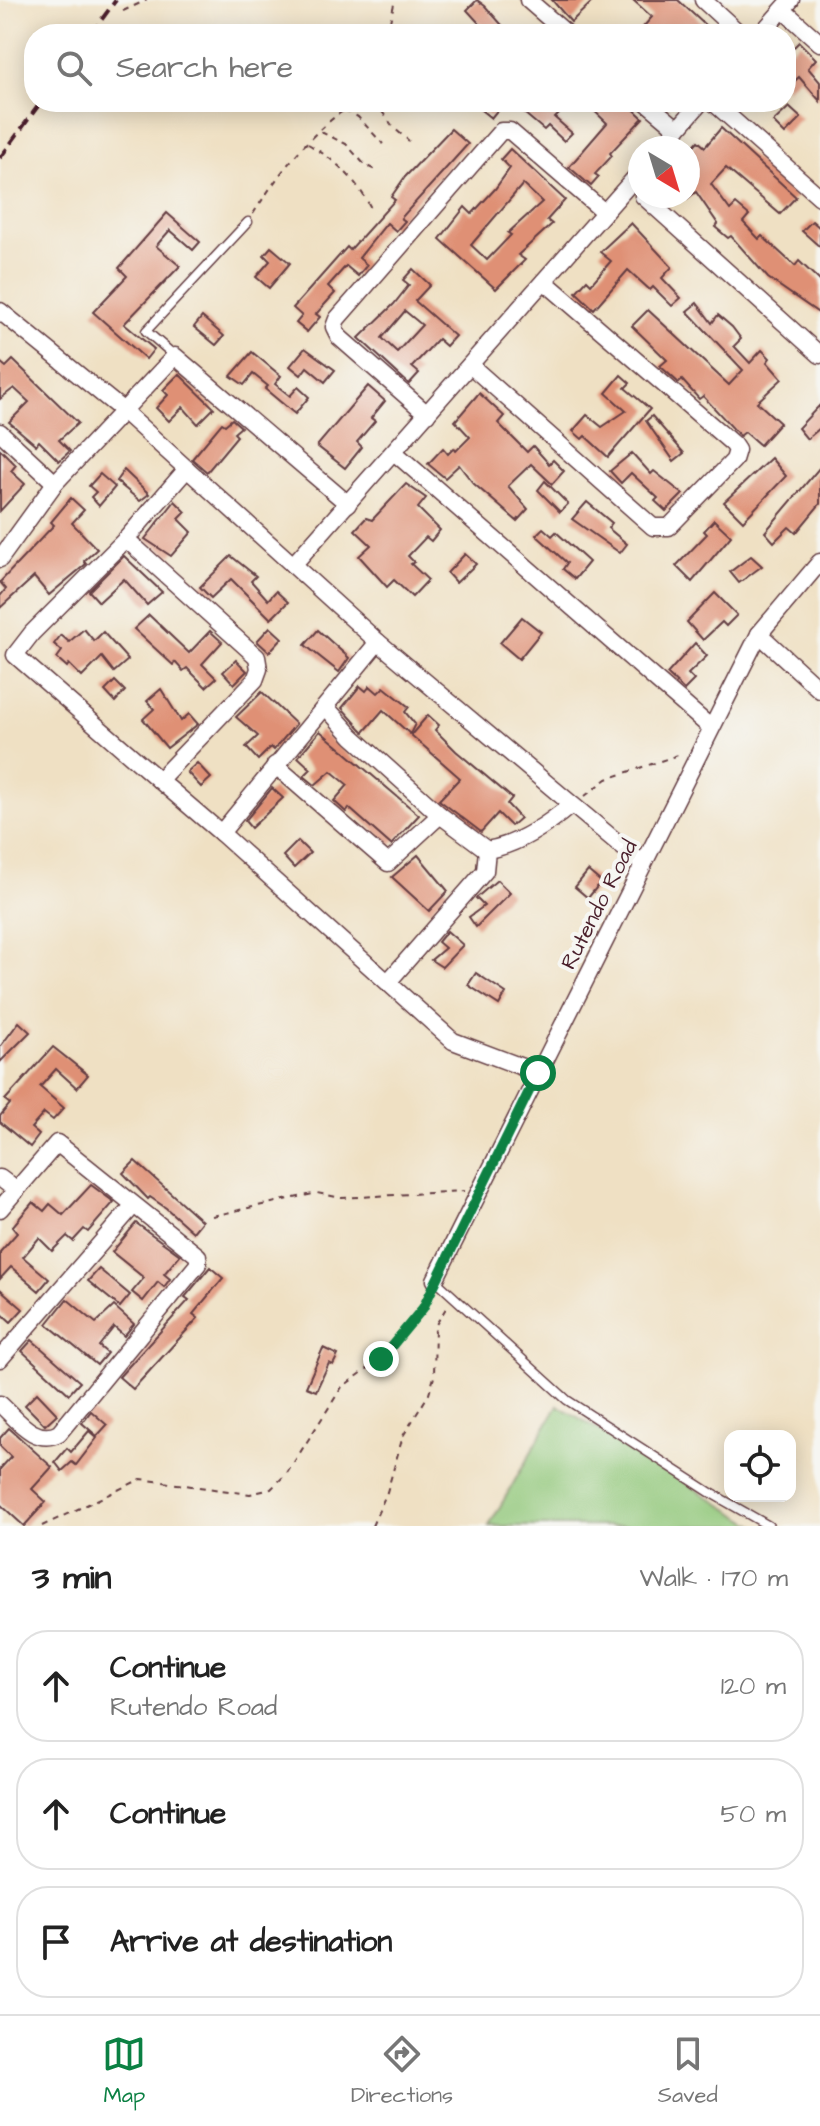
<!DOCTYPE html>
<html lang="en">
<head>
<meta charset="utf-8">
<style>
	body { margin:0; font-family:"Architects Daughter",sans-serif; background:#f2f2f2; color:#222 }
	.controls { position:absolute; right:24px; bottom:24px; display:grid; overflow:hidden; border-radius:16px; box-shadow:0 4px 20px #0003 }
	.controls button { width:72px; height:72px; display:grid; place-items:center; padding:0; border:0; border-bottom:2px solid #e0e0e0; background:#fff; color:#222; font:40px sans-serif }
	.compass { position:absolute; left:628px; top:136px; width:72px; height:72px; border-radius:50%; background:#fff; box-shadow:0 4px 20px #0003; rotate:142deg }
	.stop { position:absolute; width:24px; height:24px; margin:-18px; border:6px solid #0b8043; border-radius:50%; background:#fff }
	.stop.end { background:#0b8043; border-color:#fff; box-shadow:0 2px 8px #0008 }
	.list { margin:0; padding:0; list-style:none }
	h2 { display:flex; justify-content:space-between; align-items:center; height:104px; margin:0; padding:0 32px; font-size:34px }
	h2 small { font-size:26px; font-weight:400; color:#767676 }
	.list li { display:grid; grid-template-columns:52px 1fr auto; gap:24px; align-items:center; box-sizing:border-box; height:112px; margin:0 16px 16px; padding:0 16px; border:2px solid #e0e0e0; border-radius:32px }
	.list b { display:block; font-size:30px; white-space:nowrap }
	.list p { margin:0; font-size:26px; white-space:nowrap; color:#767676 }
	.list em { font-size:26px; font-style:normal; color:#767676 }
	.icon { flex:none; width:44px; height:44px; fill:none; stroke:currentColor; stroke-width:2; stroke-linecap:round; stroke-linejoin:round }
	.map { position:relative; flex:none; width:820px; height:1526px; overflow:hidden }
	.search { position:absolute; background:#fff; box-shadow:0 4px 20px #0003; left:24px; right:24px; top:24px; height:88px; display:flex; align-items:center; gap:20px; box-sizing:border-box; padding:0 28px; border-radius:32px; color:#767676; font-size:30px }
	.sheet { height:488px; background:#fff }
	nav { display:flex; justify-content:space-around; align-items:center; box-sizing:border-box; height:112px; border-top:2px solid #e0e0e0; background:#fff; font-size:22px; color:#767676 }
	nav a { display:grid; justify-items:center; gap:4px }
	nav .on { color:#0b8043 }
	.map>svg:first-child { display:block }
</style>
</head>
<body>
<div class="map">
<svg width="820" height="1526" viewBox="0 0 820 1526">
	<rect width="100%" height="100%" fill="#f6f6f2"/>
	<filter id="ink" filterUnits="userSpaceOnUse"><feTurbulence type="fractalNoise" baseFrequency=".0125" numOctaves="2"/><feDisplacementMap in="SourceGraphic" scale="16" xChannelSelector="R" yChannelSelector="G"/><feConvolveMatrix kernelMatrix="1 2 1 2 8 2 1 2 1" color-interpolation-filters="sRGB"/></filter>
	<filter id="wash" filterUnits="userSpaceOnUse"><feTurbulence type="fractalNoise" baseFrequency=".006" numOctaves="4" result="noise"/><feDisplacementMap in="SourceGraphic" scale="32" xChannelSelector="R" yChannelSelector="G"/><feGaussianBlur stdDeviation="1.8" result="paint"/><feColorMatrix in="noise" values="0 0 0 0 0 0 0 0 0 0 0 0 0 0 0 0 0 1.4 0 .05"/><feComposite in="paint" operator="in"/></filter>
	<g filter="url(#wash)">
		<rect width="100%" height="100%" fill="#efe0c3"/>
		<!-- green -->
		<polygon fill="#91c779" stroke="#6e7352" stroke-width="2" points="558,1405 756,1526 489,1526"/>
		<g id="blocks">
			<!-- building -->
			<g fill="#df9074" fill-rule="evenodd">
				<polygon points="477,0 485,6 510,34 489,34 467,10"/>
				<polygon points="552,0 594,0 571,22"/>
				<polygon points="633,0 678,0 705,25 696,34 637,34 652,17"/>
				<polygon points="799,42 816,59 808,68 820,82 820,101 799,77 786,89 786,55"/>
				<polygon points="471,102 494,102 500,107 491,118"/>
				<polygon points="511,102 548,102 560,113 555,118 572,133 564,141 548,126 544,130"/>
				<polygon points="585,102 626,102 643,118 610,153 612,156 595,174 599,177 591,186 569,167 607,123"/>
				<polygon points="789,107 801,118 785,134 773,122"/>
				<polygon points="721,128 796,197 780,214 726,168 711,184 730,210 736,204 749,215 743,222 759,239 762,236 795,266 799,261 820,281 820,314 768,278 731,236 728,238 715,227 718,224 696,192 688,198 688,152 698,141 705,147"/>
				<polygon points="451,129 468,144 401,218 405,221 396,231 387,223 359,258 367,265 358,276 346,266 328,286 335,293 316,314 320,317 307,332 296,323 302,316 293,308 347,247 350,250 395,200 391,197 405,177"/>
				<path d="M510,149L565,200L547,220L552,224L518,255L525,260L496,289L440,239L465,207L472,214L495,189L510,168L501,159ZM523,184L542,202L508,233L511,235L487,260L471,245Z"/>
				<polygon points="167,213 200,242 193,250 170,230 156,246 180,266 124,324 154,349 146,359 93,312 127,276 119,268"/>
				<polygon points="812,221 820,228 820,247 802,231"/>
				<polygon points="631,223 672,267 662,278 681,298 672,306 653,287 650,290 628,270 594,309 576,292 587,280 591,284 611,261 600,252"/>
				<polygon points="271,247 290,263 269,288 256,277 270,261 264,255"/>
				<path d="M413,269L430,285L415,301L455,336L446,346L438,339L412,367L419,373L409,384L359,338L394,304L409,285L403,280ZM405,311L422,325L397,352L382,338Z"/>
				<polygon points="697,303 712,323 718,315 732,327 741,339 734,346 750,363 762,350 770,358 767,362 782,379 757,402 780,423 760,445 745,432 740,436 703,396 699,399 682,380 679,383 660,366 667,360 632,326 648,310 729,385 743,370 687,311"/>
				<polygon points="202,317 224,336 216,345 194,327"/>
				<polygon points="305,348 335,370 325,382 307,367 301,375 290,366"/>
				<polygon points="252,352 281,376 275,384 290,396 298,387 309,397 295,414 265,389 268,386 253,374 244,385 231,376"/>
				<polygon points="13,360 78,423 59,440 70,451 59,461 39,441 36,445 9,422 29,402 14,388 0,399 0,362 6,367"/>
				<polygon points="179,374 214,408 198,424 183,407 169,421 156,408 168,395 163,390"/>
				<polygon points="621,375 630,383 625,388 650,409 608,457 585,436 582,439 573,431 587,415 602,427 626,411 606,393"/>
				<polygon points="368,386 385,401 371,418 375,421 357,442 362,447 345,468 317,446"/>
				<polygon points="479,393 504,416 498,423 527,452 533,446 549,464 553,460 564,471 552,484 531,464 508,486 528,509 517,521 473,483 459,465 445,478 428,464 443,448 448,454 454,448 456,451 470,437 455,421"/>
				<polygon points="820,405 820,428 807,439 798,428"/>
				<polygon points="652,416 684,453 674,461 646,421"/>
				<polygon points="232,419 241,427 234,433 237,436 207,472 192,459 222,423 225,425"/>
				<polygon points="0,449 16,465 11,471 25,484 0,511"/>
				<polygon points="632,453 651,474 654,471 683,494 666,511 655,501 658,498 631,473 621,483 610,471"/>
				<polygon points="771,458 786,476 743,521 724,502"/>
				<polygon points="820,467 820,504 796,533 789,527 774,542 765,532"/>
				<polygon points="124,470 149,494 140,501 116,481"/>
				<polygon points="100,474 115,487 99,506 91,497 96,492 89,486"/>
				<polygon points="545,481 568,504 560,512 538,490"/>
				<polygon points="406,484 426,498 418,508 440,530 431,541 426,537 408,556 414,562 411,564 428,580 412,597 394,580 387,587 359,556 371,545 355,530 366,518 372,520"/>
				<polygon points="71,498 84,510 72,523 97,549 84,561 86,564 49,595 34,577 0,608 0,596 6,589 0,582 54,525 51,522"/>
				<polygon points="175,501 186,512 179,519 192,532 171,556 145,539"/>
				<polygon points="587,502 612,523 608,528 627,544 620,553 572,519"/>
				<polygon points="714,520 731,536 692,582 676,566 707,534 704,531"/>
				<polygon points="543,528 552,536 556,532 589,562 575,579 563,569 567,563 536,535"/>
				<polygon points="465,554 476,564 456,583 447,573"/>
				<polygon points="124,556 162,592 147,605 124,579 99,602 89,591"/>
				<polygon points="231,556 256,576 251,581 268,600 276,591 288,602 271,619 231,579 211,598 200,587"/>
				<polygon points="751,556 762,566 739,583 730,572"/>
				<polygon points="715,593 737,615 726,626 722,622 703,640 687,622"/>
				<polygon points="149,615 189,653 210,631 222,642 202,664 216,678 206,687 187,668 183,671 175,662 173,665 134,629"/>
				<polygon points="522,617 541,632 519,659 500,643"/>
				<polygon points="270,627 282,638 269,652 257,641"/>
				<polygon points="84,629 94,641 103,632 128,660 114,672 102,657 82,677 69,664 67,667 57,658 62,651 54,644 61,635 69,642"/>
				<polygon points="318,630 349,658 339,672 305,645"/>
				<polygon points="695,643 707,656 688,674 694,680 684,690 667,674"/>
				<polygon points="236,660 247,671 234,684 223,672"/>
				<polygon points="115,681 125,691 115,702 105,691"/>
				<polygon points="360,686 366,691 370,686 378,693 384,687 409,707 405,712 415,724 410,734 383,710 364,732 360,728 342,708"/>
				<polygon points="161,689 181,721 189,714 198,724 167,748 143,719 154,709 147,701"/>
				<polygon points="262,692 296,724 274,750 271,747 258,760 246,747 258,736 236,717"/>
				<polygon points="428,715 439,725 435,730 456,751 512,798 507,804 520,818 511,826 498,813 481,832 439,800 460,778 411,735"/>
				<polygon points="320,731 419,815 391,845 349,808 346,812 334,801 348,785 331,771 315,785 304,776 311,769 298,757"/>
				<polygon points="197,763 211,778 201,787 187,772"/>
				<polygon points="272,788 283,798 251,828 245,821"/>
				<polygon points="298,841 310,853 294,868 283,856"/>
				<polygon points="418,855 448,891 429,911 392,877"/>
				<polygon points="588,871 601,882 588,898 575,887"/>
				<polygon points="497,880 510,893 476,927 469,917 484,906 476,898"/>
				<polygon points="447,931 463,945 442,967 431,960 445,948 438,942"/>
				<polygon points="476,973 506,993 499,1005 468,985"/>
				<polygon points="19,1022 30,1032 0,1062 0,1047"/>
				<polygon points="53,1047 88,1075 77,1088 56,1069 40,1087 64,1108 53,1120 44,1113 31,1128 39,1135 30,1147 0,1122 0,1116 10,1104 5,1100"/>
				<polygon points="135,1161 202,1221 193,1232 166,1208 150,1197 148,1199 123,1173"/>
				<polygon points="91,1185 114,1202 88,1232 84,1229 73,1241 67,1236 52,1251 39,1238 23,1257 49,1279 39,1291 11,1267 0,1279 0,1252 17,1233 12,1227 33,1202 44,1211 50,1204 63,1215"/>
				<polygon points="136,1223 180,1255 164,1274 170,1279 164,1287 158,1282 143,1301 132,1292 144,1278 112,1252"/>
				<polygon points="210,1267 223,1278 193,1314 198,1318 133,1389 119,1377 189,1300 185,1297"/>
				<polygon points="99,1269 130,1295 120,1307 88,1281"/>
				<polygon points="0,1289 23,1309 11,1322 0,1312"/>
				<polygon points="67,1299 96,1323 114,1306 134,1324 124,1336 114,1327 99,1346 107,1353 97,1365 47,1324"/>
				<polygon points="32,1340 80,1382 69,1394 22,1351"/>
				<polygon points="323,1348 338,1355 333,1365 329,1363 316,1391 306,1387"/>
				<polygon points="37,1393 57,1414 45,1425 25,1405"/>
				<polygon points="91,1411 107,1425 97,1436 82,1423"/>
				<polygon points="9,1428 52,1467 32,1489 46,1502 24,1526 0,1504 0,1469 11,1457 0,1446 0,1438"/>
				<polygon points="89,1431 97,1438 76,1465 72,1462 62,1471 55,1462 67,1448 71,1452"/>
			</g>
		</g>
	</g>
	<g filter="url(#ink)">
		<use href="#blocks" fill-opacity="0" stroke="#633c42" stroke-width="2"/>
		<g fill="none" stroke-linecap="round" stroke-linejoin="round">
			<defs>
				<g id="service">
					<polyline points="175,356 146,331 248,222"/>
					<polyline points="435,1280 567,1400 711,1493 769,1526"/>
				</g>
				<g id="minor">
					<polyline points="528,0 567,34"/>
					<polyline points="703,0 740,34"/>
					<polyline points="783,10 820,43"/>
					<polyline points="761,34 791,0"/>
					<polyline points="646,102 678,129"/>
					<polyline points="713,102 820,197"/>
					<polyline points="661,148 701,102"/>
					<polyline points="643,196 820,355"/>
					<polyline points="0,311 122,410 378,642 643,864"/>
					<polyline points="470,365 653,527 669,527 734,460 737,450 733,444 544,281"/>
					<polyline points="427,414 339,337 334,327 337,319 501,131 510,131 604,212"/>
					<polyline points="0,432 55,483"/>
					<polyline points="394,452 710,727"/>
					<polyline points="126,539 257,657 259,669 255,680 159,780 221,833 378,642"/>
					<polyline points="0,559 55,483 175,356 348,504"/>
					<polyline points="293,565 640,172"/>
					<polyline points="759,634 820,690"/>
					<polyline points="326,707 352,736 440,815"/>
					<path d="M275,765L388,863L440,815L487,850C518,845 546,826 571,805"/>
					<polyline points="159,780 15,655 32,633 126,539 186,470"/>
					<polyline points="221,833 453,1041 538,1073"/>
					<polyline points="388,982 485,871 487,850"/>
					<polyline points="0,1178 16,1190"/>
					<path d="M0,1209L57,1143L198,1256V1264L59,1433C35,1446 17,1419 0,1404"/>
					<polyline points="435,1280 759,634 820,562"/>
					<polyline points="0,1359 133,1206"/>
				</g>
			</defs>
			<!-- service casing -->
			<use href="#service" stroke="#633c42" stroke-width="11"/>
			<!-- minor casing -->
			<use href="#minor" stroke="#633c42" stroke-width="19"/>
			<!-- path -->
			<g stroke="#633c42" stroke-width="2" stroke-dasharray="6 6" stroke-linecap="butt">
				<polyline points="123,11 147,0"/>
				<polyline points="387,34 395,0"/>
				<polyline points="375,102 394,128 409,141"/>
				<polyline points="345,110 358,117 383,144"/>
				<polyline points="321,132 346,144 365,165 379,172"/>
				<path d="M308,144C338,162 356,179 372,210"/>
				<path d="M253,214C280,172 313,127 357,102"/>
				<polyline points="585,796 607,779 681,754"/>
				<polyline points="212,1216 317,1193 341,1198 464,1191"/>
				<polyline points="42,1526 141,1479 250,1494 271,1489 287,1473 342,1387 381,1359 423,1308 429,1292"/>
				<polyline points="372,1526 387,1492 403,1436 429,1394 434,1377 435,1326 448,1305"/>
			</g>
			<!-- service -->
			<use href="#service" stroke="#fff" stroke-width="8"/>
			<!-- minor -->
			<use href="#minor" stroke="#fff" stroke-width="16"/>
			<!-- rail -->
			<g stroke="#4a1f2b" stroke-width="4" stroke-dasharray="12 6" stroke-linecap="butt">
				<polyline points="91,34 116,0"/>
				<polyline points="0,158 41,102"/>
			</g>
		</g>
	</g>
	<g fill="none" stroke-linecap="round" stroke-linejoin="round" filter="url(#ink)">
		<!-- route -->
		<polyline stroke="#0b8043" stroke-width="10" points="381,1359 423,1308 538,1073"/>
	</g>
	<g text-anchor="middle" stroke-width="8" stroke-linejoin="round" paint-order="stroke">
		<!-- street labels -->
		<g font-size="22" fill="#4a1f2b" stroke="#f6f6f2">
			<text transform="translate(598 904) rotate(-63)" y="8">Rutendo Road</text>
		</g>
	</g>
</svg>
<div class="controls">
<button><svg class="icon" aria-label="locate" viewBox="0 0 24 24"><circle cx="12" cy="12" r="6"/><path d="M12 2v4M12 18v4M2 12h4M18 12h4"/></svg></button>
</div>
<svg class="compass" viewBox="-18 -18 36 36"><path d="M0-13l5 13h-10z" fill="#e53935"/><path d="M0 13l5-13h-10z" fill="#767676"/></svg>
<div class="stop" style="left:538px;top:1073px"></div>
<div class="stop end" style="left:381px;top:1359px"></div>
<div class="search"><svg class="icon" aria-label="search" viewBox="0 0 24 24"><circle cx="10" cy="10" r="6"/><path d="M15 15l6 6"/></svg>Search here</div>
</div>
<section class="sheet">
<h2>3 min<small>Walk · 170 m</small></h2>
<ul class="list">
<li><svg class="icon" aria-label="ahead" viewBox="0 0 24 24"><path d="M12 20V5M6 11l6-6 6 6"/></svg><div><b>Continue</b><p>Rutendo Road</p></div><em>120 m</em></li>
<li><svg class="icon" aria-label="ahead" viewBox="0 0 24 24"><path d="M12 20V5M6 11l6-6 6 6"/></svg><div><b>Continue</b></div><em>50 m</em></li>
<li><svg class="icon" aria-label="arrive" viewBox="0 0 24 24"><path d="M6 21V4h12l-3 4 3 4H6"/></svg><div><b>Arrive at destination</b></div></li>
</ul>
</section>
<nav>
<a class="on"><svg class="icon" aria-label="map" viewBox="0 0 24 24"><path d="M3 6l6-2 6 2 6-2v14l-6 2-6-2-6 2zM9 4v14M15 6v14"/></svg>Map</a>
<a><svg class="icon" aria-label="directions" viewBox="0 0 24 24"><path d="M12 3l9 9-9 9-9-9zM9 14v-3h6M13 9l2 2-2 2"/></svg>Directions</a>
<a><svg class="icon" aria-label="saved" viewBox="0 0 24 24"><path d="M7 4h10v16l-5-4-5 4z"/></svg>Saved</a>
</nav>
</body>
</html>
